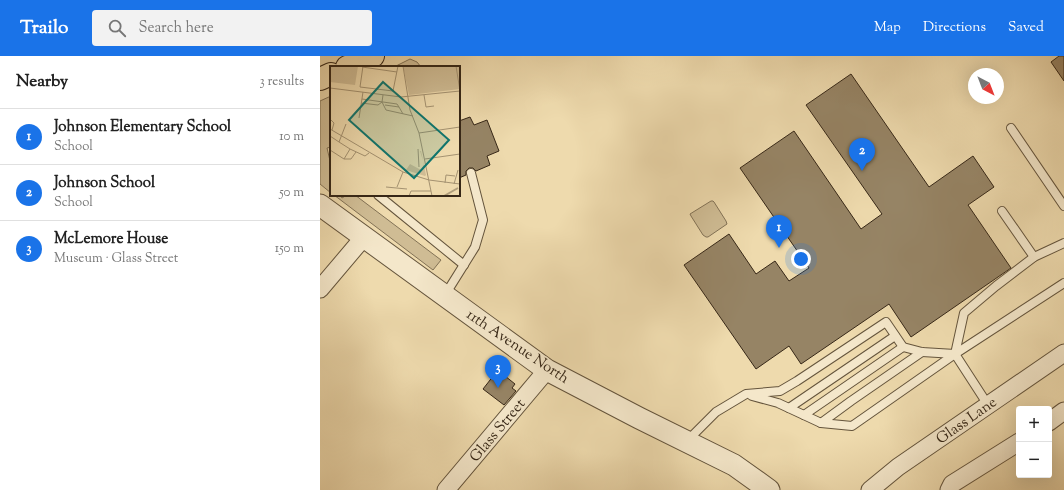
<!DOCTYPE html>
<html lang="en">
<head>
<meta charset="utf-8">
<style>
	body { margin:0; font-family:"Sorts Mill Goudy",serif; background:#f2f2f2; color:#222 }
	.controls { position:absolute; right:12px; bottom:12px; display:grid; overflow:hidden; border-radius:4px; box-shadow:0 4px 16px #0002 }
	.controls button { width:36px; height:36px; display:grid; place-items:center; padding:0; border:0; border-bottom:1px solid #e0e0e0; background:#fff; color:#222; font:20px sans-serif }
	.compass { position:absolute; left:648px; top:12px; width:36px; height:36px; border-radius:50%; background:#fff; box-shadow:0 4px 16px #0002; rotate:138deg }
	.you { position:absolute; left:481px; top:203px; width:14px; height:14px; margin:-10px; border:3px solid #fff; border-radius:50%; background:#1a73e8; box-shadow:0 0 0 6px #1a73e833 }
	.badge { display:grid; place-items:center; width:26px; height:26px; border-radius:50%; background:#1a73e8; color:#fff; font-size:13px; font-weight:700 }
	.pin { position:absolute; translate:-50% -33px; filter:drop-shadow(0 1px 2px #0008) }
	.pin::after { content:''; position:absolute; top:21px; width:14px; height:12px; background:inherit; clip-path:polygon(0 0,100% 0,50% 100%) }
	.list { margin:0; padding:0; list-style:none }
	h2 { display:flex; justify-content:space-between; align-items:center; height:52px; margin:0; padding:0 16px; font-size:17px }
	h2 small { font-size:13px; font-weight:400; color:#767676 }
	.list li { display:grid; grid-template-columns:26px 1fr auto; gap:12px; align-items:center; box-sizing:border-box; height:56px; padding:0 16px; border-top:1px solid #e0e0e0 }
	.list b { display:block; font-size:15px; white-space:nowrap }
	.list p { margin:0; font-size:13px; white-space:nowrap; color:#767676 }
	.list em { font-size:13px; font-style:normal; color:#767676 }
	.icon { flex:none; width:22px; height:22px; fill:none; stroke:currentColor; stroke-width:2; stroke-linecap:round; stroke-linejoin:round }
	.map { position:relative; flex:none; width:744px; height:434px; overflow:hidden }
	header { display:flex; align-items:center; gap:24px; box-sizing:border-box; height:56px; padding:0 20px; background:#1a73e8; color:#fff }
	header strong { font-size:19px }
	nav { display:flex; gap:22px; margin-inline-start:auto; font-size:14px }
	.search { width:280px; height:36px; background:#f2f2f2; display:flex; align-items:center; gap:10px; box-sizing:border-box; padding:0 14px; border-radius:4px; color:#767676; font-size:15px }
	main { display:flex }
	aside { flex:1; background:#fff }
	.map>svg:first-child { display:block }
</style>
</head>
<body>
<header>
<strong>Trailo</strong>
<div class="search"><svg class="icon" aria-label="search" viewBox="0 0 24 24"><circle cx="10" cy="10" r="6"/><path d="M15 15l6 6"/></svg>Search here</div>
<nav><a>Map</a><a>Directions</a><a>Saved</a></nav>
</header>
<main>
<aside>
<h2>Nearby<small>3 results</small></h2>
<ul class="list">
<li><span class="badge">1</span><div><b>Johnson Elementary School</b><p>School</p></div><em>10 m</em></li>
<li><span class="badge">2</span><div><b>Johnson School</b><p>School</p></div><em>50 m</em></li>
<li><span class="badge">3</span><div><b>McLemore House</b><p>Museum · Glass Street</p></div><em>150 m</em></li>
</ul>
</aside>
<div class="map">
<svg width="744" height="434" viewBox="0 0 744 434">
	<rect width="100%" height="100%" fill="#eedaad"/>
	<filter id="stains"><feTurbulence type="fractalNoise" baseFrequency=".005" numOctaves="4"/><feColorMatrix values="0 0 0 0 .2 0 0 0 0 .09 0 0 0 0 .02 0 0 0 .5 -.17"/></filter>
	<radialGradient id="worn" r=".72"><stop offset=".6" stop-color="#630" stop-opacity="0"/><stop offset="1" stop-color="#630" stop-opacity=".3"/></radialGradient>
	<!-- green -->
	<g fill="#cfbc94" stroke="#827256">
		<polygon points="90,3 97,6 101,11 74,11"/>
		<polygon points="11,40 11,91 7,92 11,109 11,137 0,128 0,45"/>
		<polygon points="14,139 20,139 22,142 27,139 35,139 121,204 113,214"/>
		<polygon points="391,145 393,145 394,146 406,165 407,168 388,181 386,181 383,179 371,160 370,158"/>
	</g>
	<!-- building -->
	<g fill="#968465" stroke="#362717">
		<polygon points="739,0 744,0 744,25 731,6"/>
		<polygon points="531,18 609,131 653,100 674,131 648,149 691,212 591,281 569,248 481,308 469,290 436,313 364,209 409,178 436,218 455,205 469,225 489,212 420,112 474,75 541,173 562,158 486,49"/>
		<polygon points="150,61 154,69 167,64 179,95 167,100 170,109 156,115 153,112 149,112 146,115 146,119 139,122 139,65"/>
		<polygon points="180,316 195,328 192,332 196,335 184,349 163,333 174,319 176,321"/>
	</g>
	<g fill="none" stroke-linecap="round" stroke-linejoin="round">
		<defs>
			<g id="service">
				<polyline points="691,72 744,150"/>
				<polyline points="58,139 144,209"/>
				<polyline points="682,155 714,201"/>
				<polyline points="125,239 155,191 163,164 151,117"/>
				<polyline points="432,340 458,347 501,367 531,345 602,296"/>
				<polyline points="668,349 635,298 644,257 676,230 714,201 744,187"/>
				<polyline points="469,352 575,280"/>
				<polyline points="484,359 583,291"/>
				<polyline points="501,367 532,370 635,298 744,227"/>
				<polyline points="367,385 396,356 426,338 460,335 477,325 566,266 583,291 602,296 635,298"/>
			</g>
			<g id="minor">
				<polyline points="0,233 44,181"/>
				<polyline points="729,366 744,355"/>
				<polyline points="126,434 227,314"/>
				<polyline points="550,434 578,411 744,297"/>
				<polyline points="629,434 632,428 699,386"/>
			</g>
			<polyline id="tertiary" points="0,149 227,314 319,362 414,409 449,434"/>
			<g id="primary">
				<polyline points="27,11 53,0"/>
				<polyline points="0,23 11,18"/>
			</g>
		</defs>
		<!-- service casing -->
		<use href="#service" stroke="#64543c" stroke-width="10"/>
		<!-- minor casing -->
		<use href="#minor" stroke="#64543c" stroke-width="19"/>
		<!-- tertiary casing -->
		<use href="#tertiary" stroke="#64543c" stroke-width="23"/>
		<!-- primary casing -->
		<use href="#primary" stroke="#362717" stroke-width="24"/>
		<!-- service -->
		<use href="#service" stroke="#f4e7ca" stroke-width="8"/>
		<!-- minor -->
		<use href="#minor" stroke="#f4e7ca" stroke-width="17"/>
		<!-- tertiary -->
		<use href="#tertiary" stroke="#f4e7ca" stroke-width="21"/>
		<!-- primary -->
		<use href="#primary" stroke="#eedaad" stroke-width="22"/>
	</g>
	<g text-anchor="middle" stroke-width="3" stroke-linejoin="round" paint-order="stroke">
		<!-- street labels -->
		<g font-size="15" fill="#362717" stroke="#f4e7ca">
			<text transform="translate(198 290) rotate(34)" y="5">11th Avenue North</text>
			<text transform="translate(646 364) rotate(-35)" y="5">Glass Lane</text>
			<text transform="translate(177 374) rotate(-50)" y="5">Glass Street</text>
		</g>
	</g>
	<!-- overview -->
	<g transform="translate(10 10)">
		<rect width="130" height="130" fill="#eedaad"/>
		<path d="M0,0H28L25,19L0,16ZM73,0H130V23L79,29ZM90,85H91L96,109L95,110L76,104L80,98L91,104L94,98Z" fill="#cfbc94"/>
		<path fill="none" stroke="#af9d7a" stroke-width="2" d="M114,130L128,122"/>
		<path fill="none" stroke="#a49271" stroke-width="1" d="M33,0L30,21L63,25L68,0M73,0L80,44L89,67L102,130M126,0L130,25M32,1L67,6M0,22L71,31L130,25M94,29L96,41L104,40M32,33L67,38L69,41M52,36L56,44L83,50M31,37L48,39L52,36L53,29M55,39L69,41L73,48M29,52L33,26M0,53L4,57L2,64M0,63L73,106L99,114L130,118M89,67L130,61M0,70L9,76L16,58M9,76L20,83M88,83L89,101M0,84L14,93L20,83L35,90L39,87M14,93H21L26,86M95,93L130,88M115,117L116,109L125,110M124,118L128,104M56,121L77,123M67,121L73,106M79,130L81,125H101"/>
		<path fill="#0f766e" fill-opacity="0.15" stroke="#0f766e" stroke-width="2" d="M53,16L119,74L84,112L19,54Z"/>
		<rect width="130" height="130" fill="none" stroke="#362717" stroke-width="2"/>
	</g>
	<rect width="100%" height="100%" filter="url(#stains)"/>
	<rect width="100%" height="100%" fill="url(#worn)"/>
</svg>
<div class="controls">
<button>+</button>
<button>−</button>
</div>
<svg class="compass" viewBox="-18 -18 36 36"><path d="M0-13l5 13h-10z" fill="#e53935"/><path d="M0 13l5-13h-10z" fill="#767676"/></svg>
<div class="you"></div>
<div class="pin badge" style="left:459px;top:192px">1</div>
<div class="pin badge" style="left:542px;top:115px">2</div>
<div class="pin badge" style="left:178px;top:332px">3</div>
</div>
</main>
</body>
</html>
